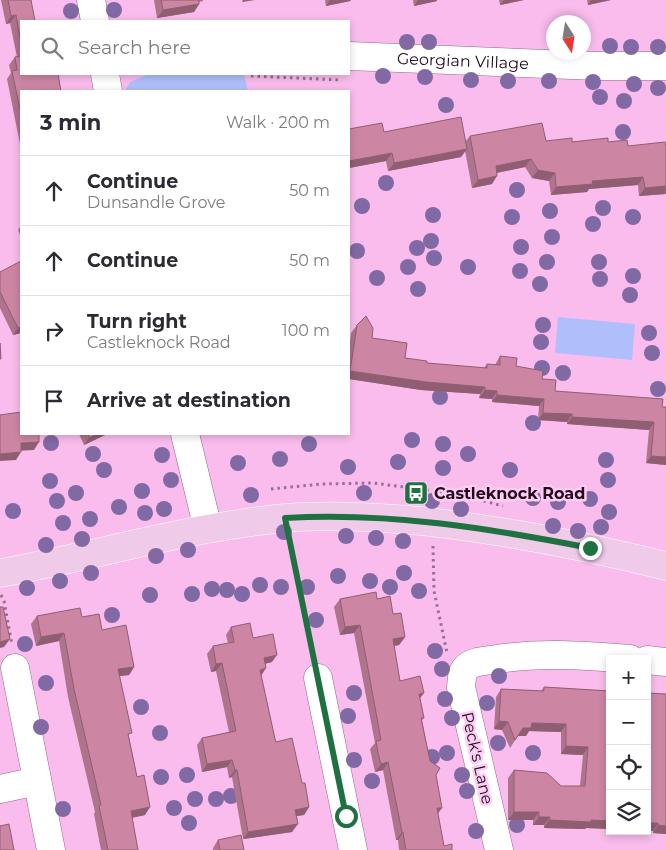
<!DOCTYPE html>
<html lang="en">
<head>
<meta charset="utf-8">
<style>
	body { margin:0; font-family:Montserrat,sans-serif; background:#f2f2f3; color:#2b2b33 }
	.controls { position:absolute; right:15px; bottom:15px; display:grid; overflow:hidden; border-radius:0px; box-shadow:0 2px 8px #0003 }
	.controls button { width:45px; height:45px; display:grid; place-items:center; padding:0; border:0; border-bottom:1px solid #e1e1e2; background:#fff; color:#2b2b33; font:25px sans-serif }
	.compass { position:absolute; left:546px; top:15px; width:45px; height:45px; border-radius:50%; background:#fff; box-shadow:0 2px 8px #0003; rotate:168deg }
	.stop { position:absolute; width:15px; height:15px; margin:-11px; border:4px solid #207142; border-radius:50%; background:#fff }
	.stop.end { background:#207142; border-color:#fff; box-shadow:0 1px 5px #0008 }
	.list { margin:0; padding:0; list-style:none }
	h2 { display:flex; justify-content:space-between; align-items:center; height:65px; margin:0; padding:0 20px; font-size:21px }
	h2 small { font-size:16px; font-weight:400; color:#7c7c81 }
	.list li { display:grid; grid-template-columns:32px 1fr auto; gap:15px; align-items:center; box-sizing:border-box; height:70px; padding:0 20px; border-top:1px solid #e1e1e2 }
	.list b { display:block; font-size:19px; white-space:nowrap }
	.list p { margin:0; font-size:16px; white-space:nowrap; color:#7c7c81 }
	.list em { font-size:16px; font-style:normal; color:#7c7c81 }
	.icon { flex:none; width:28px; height:28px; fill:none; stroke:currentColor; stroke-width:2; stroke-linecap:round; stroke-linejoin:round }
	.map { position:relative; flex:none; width:666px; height:850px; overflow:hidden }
	.search { position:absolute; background:#fff; box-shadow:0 2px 8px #0003; left:20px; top:20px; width:330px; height:55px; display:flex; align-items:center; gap:12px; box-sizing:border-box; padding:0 18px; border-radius:0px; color:#7c7c81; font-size:19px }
	.panel { position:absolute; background:#fff; box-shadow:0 2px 8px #0003; left:20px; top:90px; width:330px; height:345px; border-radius:0px }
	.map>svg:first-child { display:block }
</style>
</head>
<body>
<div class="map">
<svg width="666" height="850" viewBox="0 0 666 850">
	<rect width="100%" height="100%" fill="#f9bcec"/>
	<!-- green -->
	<g fill="#b0bffb">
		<polygon points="149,74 244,74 248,91 125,91 130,82"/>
		<polygon points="558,317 635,324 632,360 555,353"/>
	</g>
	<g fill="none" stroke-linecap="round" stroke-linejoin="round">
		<defs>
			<g id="minor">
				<polyline points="91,0 95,21"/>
				<path id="s1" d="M349,56L597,66H666"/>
				<polyline points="105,74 108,91"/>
				<polyline points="185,434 208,529"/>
				<polyline points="647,660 666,662"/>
				<polyline points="15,668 51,850"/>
				<polyline points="318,678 353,850"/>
				<polyline points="0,789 37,781"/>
				<path d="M499,850L461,687C462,681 461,673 466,668C471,662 483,661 491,660C537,652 583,655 630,659"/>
			</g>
			<path id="major" d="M0,573C95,556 189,527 285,518C330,514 377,517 421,521C504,530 585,546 666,566"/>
		</defs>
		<!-- minor casing -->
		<use href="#minor" stroke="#9a6390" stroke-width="29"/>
		<!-- major casing -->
		<use href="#major" stroke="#fff" stroke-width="29"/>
		<!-- path -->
		<g stroke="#9a6e91" stroke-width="3" stroke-dasharray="2.5 4" stroke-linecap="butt">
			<polyline points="251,76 342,80"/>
			<polyline points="271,489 322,484 373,483 458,494 503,506"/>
			<polyline points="290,542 313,656"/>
			<polyline points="433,546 434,591 447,653"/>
			<polyline points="1,595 4,601 12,645"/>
		</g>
		<!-- minor -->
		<use href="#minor" stroke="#fff" stroke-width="28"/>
		<!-- major -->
		<use href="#major" stroke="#f0cae9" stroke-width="28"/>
	</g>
	<!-- trees -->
	<g fill="#8169a4">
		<circle cx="114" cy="10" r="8"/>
		<circle cx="71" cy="11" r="8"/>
		<circle cx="407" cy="42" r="8"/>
		<circle cx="429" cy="42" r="8"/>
		<circle cx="610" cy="46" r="8"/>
		<circle cx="631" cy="47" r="8"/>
		<circle cx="658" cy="47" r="8"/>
		<circle cx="383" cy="76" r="8"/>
		<circle cx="425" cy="77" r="8"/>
		<circle cx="471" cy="80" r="8"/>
		<circle cx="508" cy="81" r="8"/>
		<circle cx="549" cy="81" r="8"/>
		<circle cx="593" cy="82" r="8"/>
		<circle cx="634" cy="84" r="8"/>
		<circle cx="658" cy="88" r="8"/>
		<circle cx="600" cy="97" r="8"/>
		<circle cx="624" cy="101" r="8"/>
		<circle cx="446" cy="105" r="8"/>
		<circle cx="623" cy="132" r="8"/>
		<circle cx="386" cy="183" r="8"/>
		<circle cx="517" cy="190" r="8"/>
		<circle cx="362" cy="206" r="8"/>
		<circle cx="603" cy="208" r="8"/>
		<circle cx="550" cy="211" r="8"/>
		<circle cx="433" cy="215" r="8"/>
		<circle cx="512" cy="217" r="8"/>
		<circle cx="633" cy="217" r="8"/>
		<circle cx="593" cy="224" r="8"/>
		<circle cx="552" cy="237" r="8"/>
		<circle cx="431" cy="241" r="8"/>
		<circle cx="521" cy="247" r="8"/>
		<circle cx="417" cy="248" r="8"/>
		<circle cx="357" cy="251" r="8"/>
		<circle cx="434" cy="258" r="8"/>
		<circle cx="547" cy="262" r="8"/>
		<circle cx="599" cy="262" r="8"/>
		<circle cx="408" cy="267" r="8"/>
		<circle cx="468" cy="267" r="8"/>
		<circle cx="520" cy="271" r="8"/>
		<circle cx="633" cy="276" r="8"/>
		<circle cx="377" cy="278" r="8"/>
		<circle cx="600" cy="279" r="8"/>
		<circle cx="540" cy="284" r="8"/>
		<circle cx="418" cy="289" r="8"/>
		<circle cx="630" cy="295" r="8"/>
		<circle cx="543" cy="325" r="8"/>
		<circle cx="649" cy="333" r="8"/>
		<circle cx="541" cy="342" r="8"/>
		<circle cx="652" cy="353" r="8"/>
		<circle cx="542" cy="368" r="8"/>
		<circle cx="563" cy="373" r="8"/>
		<circle cx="658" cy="389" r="8"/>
		<circle cx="440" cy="397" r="8"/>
		<circle cx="533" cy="423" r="8"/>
		<circle cx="412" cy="440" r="8"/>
		<circle cx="51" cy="443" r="8"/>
		<circle cx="309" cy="444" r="8"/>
		<circle cx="443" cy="444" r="8"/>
		<circle cx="93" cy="454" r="8"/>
		<circle cx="468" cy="454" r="8"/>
		<circle cx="162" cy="455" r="8"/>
		<circle cx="280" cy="459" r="8"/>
		<circle cx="606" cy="460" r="8"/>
		<circle cx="398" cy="462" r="8"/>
		<circle cx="238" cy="463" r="8"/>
		<circle cx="348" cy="467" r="8"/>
		<circle cx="443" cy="468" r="8"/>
		<circle cx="104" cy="470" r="8"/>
		<circle cx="510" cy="470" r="8"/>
		<circle cx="171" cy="480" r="8"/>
		<circle cx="608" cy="480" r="8"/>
		<circle cx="50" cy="481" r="8"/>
		<circle cx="142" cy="491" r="8"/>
		<circle cx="76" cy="493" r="8"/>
		<circle cx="364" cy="493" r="8"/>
		<circle cx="251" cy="495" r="8"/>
		<circle cx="533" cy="498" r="8"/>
		<circle cx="590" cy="499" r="8"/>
		<circle cx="57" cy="501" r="8"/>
		<circle cx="432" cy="501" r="8"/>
		<circle cx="558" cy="502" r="8"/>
		<circle cx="119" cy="507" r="8"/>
		<circle cx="164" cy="509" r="8"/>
		<circle cx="461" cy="509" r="8"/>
		<circle cx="13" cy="511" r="8"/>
		<circle cx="609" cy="512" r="8"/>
		<circle cx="145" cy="513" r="8"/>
		<circle cx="90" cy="519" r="8"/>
		<circle cx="63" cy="523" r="8"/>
		<circle cx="553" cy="526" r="8"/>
		<circle cx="601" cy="527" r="8"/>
		<circle cx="578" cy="531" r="8"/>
		<circle cx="284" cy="532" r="8"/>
		<circle cx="346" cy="536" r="8"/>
		<circle cx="376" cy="538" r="8"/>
		<circle cx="82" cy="539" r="8"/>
		<circle cx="403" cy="541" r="8"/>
		<circle cx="46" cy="545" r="8"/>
		<circle cx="188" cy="550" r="8"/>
		<circle cx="156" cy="556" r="8"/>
		<circle cx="91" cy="573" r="8"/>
		<circle cx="404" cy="573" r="8"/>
		<circle cx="338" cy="576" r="8"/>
		<circle cx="60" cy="581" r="8"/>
		<circle cx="370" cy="581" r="8"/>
		<circle cx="260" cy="585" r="8"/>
		<circle cx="281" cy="587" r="8"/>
		<circle cx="307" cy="587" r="8"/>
		<circle cx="390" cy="587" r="8"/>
		<circle cx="27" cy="588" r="8"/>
		<circle cx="212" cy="589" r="8"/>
		<circle cx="227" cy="590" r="8"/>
		<circle cx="419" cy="591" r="8"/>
		<circle cx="192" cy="594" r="8"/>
		<circle cx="242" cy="594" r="8"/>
		<circle cx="150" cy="595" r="8"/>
		<circle cx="112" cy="615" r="8"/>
		<circle cx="316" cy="620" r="8"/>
		<circle cx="25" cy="644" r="8"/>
		<circle cx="435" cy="651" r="8"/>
		<circle cx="442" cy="669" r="8"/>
		<circle cx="499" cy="676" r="8"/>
		<circle cx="46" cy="683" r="8"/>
		<circle cx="354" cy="693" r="8"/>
		<circle cx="445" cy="699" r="8"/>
		<circle cx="487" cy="703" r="8"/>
		<circle cx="141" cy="707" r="8"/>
		<circle cx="348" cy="716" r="8"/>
		<circle cx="452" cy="718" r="8"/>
		<circle cx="41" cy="727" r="8"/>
		<circle cx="160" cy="733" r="8"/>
		<circle cx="498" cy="743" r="8"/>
		<circle cx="447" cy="753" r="8"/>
		<circle cx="533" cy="753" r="8"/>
		<circle cx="432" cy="757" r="8"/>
		<circle cx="354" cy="760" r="8"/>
		<circle cx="187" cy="775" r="8"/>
		<circle cx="462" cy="775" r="8"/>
		<circle cx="161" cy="777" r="8"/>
		<circle cx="372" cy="781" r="8"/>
		<circle cx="467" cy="791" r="8"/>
		<circle cx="231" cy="796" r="8"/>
		<circle cx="195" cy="799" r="8"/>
		<circle cx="216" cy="799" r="8"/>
		<circle cx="174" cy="808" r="8"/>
		<circle cx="63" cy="809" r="8"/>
		<circle cx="189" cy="823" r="8"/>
		<circle cx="517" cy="825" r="8"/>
		<circle cx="476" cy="831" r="8"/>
	</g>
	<!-- wall -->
	<g fill="#af738c">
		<polygon points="1,0 31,0 21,21 21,149 7,79 11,73 9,65 15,57 17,57 10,23 6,24"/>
		<polygon points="154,0 203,0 203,1 199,2 199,4 194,12 157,18"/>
		<polygon points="325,0 351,0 350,1 326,6"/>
		<polygon points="413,0 437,0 437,1 414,6"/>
		<polygon points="499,0 524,0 500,5"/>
		<polygon points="587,0 611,0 588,5"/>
		<polygon points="349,129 384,132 465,142 470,136 546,141 608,142 628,146 666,146 666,194 639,196 638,185 589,189 587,192 551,195 549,181 532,178 525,167 497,173 492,184 472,188 465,151 461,157 388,171 386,161 349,168"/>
		<polygon points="21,225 21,237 18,230"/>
		<polygon points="0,272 21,333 13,335 0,308"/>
		<polygon points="357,325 372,338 405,358 427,363 484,368 487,364 495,365 500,356 516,366 542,379 555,391 662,407 666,465 646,463 649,430 567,424 567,422 538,420 539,406 492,402 492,399 479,398 480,394 421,390 349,379 349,350 351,333"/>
		<polygon points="79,434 110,434 105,435 84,445"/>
		<polygon points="340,599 377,599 393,614 405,637 399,645 394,646 400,681 420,698 424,718 422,720 430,761 436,775 438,814 444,846 452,850 399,850 398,840 396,840 383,770 375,772 370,749 375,743 354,633 340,635 334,607"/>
		<polygon points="37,616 82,617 102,630 134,667 129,675 119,676 129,737 145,815 132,818 138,850 101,850 94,814 95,812 68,697 59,641 36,646 31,624"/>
		<polygon points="231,627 253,638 272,662 265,664 261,675 275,739 302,783 309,807 304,815 296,816 292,832 243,839 232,777 229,778 227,767 202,772 197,745 202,738 229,732 216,671 211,672 207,654 213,646 228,643 226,635"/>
		<polygon points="544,687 610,691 610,829 586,828 585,829 544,828 544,825 533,825 533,820 508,820 508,778 514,770 561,786 580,786 583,755 561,754 561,732 529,731 526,736 518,736 510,748 502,730 494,729 496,697 501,689 541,691"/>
		<polygon points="647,693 666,834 653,833"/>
		<polygon points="218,840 244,850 213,850 213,848"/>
	</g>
	<!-- shaded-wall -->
	<g fill="#8f5e72">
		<polygon points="243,0 255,0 242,2"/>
		<polygon points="330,0 351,0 350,1 326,6"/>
		<polygon points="418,0 437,0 437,1 414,6"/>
		<polygon points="504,0 524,0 500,5"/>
		<polygon points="591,0 611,0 588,5"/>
		<polygon points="199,4 194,12 157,18 163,10"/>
		<polygon points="16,15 10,23 6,24 11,16"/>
		<polygon points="467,149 461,157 388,171 394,163"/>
		<polygon points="392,153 386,161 349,168 349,161"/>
		<polygon points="531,159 525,167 490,174 496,166"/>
		<polygon points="538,170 555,173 549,181 532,178"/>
		<polygon points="497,176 492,184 472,188 478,180"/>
		<polygon points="643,177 638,185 589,189 587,192 551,195 556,187 592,181"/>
		<polygon points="666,186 665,194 639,196 645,188"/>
		<polygon points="21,327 21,333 13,335 18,328"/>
		<polygon points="350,371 485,387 480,394 421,390 349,379 349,372"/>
		<polygon points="485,390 497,391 492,399 479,398"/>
		<polygon points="497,395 544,399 539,406 492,402"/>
		<polygon points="543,413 572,414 567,422 538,420"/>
		<polygon points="572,417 654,422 649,430 567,424"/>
		<polygon points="98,434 110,434 105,435 84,445 89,438"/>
		<polygon points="39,442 34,450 15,451 21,443"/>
		<polygon points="21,452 16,460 0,461 0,454"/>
		<polygon points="651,456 666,457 666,465 646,463"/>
		<polygon points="360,625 354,633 340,635 345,627"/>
		<polygon points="64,633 59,641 36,646 41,637"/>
		<polygon points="405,637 399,645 388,647 393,639"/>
		<polygon points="10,639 4,647 0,648 0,642"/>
		<polygon points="277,655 272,662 258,665 264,658"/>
		<polygon points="222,663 216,671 211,672 216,664"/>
		<polygon points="134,667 129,675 112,677 118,669"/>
		<polygon points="266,668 261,676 260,670"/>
		<polygon points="424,693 418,701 419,694"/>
		<polygon points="499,721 508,722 502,730 494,729"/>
		<polygon points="532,723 566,724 561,732 529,731 526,736 517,736 523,728"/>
		<polygon points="566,746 588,747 583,755 561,754"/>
		<polygon points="232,760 227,767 202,772 207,764"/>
		<polygon points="388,762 383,770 375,772 381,764"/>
		<polygon points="235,770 237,770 232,777 229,778"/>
		<polygon points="150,807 145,815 125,819 131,811"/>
		<polygon points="309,807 304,815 290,817 295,810"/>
		<polygon points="437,808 442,808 436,816"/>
		<polygon points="514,812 539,812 533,820 508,820"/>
		<polygon points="539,817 550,817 544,825 533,825"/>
		<polygon points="549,820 610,821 610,829 586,828 585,829 544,828"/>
		<polygon points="647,823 658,823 653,831 647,831"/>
		<polygon points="298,824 292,832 243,839 248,832"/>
		<polygon points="658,825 666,826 666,834 653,833"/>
		<polygon points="402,832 403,832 398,840 396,840"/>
	</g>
	<!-- building -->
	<g fill="#cc86a3" stroke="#8f5e72">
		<polygon points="8,0 31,0 35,21 21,21 21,43 16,15 11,16"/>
		<polygon points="161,0 199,0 199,4 163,10"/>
		<polygon points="21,56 21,74 58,74 61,91 21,91 21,114 12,71 17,70 15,57"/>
		<polygon points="461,117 467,149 394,163 392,153 349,161 349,129 382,123 384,132"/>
		<polygon points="542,123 546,141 572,138 572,142 608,138 608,142 627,140 628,146 665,142 666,146 666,186 645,188 643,177 592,181 593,184 556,187 555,173 538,170 531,159 496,166 497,176 478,180 470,136"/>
		<polygon points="21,261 21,327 18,328 0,292 0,272"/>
		<polygon points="366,316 373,328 372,338 407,343 405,358 427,361 427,363 487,368 487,364 500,365 500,356 517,358 516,366 543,371 542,379 556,380 555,391 663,399 662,407 666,407 666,457 651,456 654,422 572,417 572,414 543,413 544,399 497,395 497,391 485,390 485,387 426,382 350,371 357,325"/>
		<polygon points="0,343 1,359 0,359"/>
		<polygon points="21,412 21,434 39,434 39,442 21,443 21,452 0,454 0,415"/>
		<polygon points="88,434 98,434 89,438"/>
		<polygon points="376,592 377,599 390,596 393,614 401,613 405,637 393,639 400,681 420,676 424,693 419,694 424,718 421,718 430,761 440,768 436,775 442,808 437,808 444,846 452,844 452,850 406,850 403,832 402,832 388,762 381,764 378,753 376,741 381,740 360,625 345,627 340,599"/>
		<polygon points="0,607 3,607 10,639 0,642"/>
		<polygon points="80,608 82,617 99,614 102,630 126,625 134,667 118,669 132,733 128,734 137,777 144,775 150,807 131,811 138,850 108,850 99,806 101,805 74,689 64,633 41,637 37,616"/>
		<polygon points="250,623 253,638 273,634 277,655 264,658 266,668 260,670 275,739 276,742 292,738 302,783 305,783 309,807 295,810 298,824 248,832 237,770 235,770 232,760 207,764 202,738 236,731 222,663 216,664 213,646 234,642 231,627"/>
		<polygon points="544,687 610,691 610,821 591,820 591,822 549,820 550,817 539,817 539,812 514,812 514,770 547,773 561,786 585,786 588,747 566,746 566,724 532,723 531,728 523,728 515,740 508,722 499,721 501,689 544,691"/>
		<polygon points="647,693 666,694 666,826 658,825 658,823 647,823"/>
		<polygon points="9,824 14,850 0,850 0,826"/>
		<polygon points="241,835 244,850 220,850 218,840"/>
	</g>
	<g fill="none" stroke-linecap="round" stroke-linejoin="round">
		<!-- route -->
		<path stroke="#207142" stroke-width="6" d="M346,816L285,518C389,512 488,528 590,548"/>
	</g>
	<!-- icons -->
	<defs>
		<symbol id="bus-square" viewBox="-11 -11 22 22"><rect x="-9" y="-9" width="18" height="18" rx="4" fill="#207142" stroke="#ffcdf4"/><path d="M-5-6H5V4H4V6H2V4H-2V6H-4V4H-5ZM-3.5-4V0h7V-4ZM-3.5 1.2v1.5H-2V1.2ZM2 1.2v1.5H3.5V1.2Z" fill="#fff"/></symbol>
	</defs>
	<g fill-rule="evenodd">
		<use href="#bus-square" x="402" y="479" width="28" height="28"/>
	</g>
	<g text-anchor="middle" stroke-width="5" stroke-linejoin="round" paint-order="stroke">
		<!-- street labels -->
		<g font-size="16" fill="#210b1d" stroke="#ffcdf4">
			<text dy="6" stroke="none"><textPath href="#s1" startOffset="114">Georgian Village</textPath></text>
			<text transform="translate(478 758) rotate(77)" y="6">Peck's Lane</text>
		</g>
		<!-- poi labels -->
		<g font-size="16" font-weight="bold" fill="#210b1d" stroke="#ffcdf4" text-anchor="start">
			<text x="434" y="499">Castleknock Road</text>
		</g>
	</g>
</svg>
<div class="controls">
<button>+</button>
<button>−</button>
<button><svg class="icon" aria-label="locate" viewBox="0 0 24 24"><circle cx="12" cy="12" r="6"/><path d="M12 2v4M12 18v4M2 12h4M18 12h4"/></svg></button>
<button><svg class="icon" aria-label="layers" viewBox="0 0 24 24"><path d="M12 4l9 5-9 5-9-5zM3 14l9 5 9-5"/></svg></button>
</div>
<svg class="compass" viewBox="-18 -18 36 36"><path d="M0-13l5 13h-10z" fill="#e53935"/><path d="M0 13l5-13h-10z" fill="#7c7c81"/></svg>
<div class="stop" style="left:346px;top:816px"></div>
<div class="stop end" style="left:590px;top:548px"></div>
<div class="search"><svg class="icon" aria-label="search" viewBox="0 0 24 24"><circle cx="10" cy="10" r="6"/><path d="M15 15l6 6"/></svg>Search here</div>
<section class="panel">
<h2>3 min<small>Walk · 200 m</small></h2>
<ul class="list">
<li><svg class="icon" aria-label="ahead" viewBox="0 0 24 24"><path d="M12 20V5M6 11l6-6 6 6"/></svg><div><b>Continue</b><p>Dunsandle Grove</p></div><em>50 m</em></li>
<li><svg class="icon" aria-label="ahead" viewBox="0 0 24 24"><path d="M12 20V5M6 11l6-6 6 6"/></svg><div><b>Continue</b></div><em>50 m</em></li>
<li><svg class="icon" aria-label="right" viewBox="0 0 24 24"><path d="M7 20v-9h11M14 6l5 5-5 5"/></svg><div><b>Turn right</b><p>Castleknock Road</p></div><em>100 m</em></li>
<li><svg class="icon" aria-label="arrive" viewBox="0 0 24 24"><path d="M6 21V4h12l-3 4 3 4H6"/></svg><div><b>Arrive at destination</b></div></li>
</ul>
</section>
</div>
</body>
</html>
